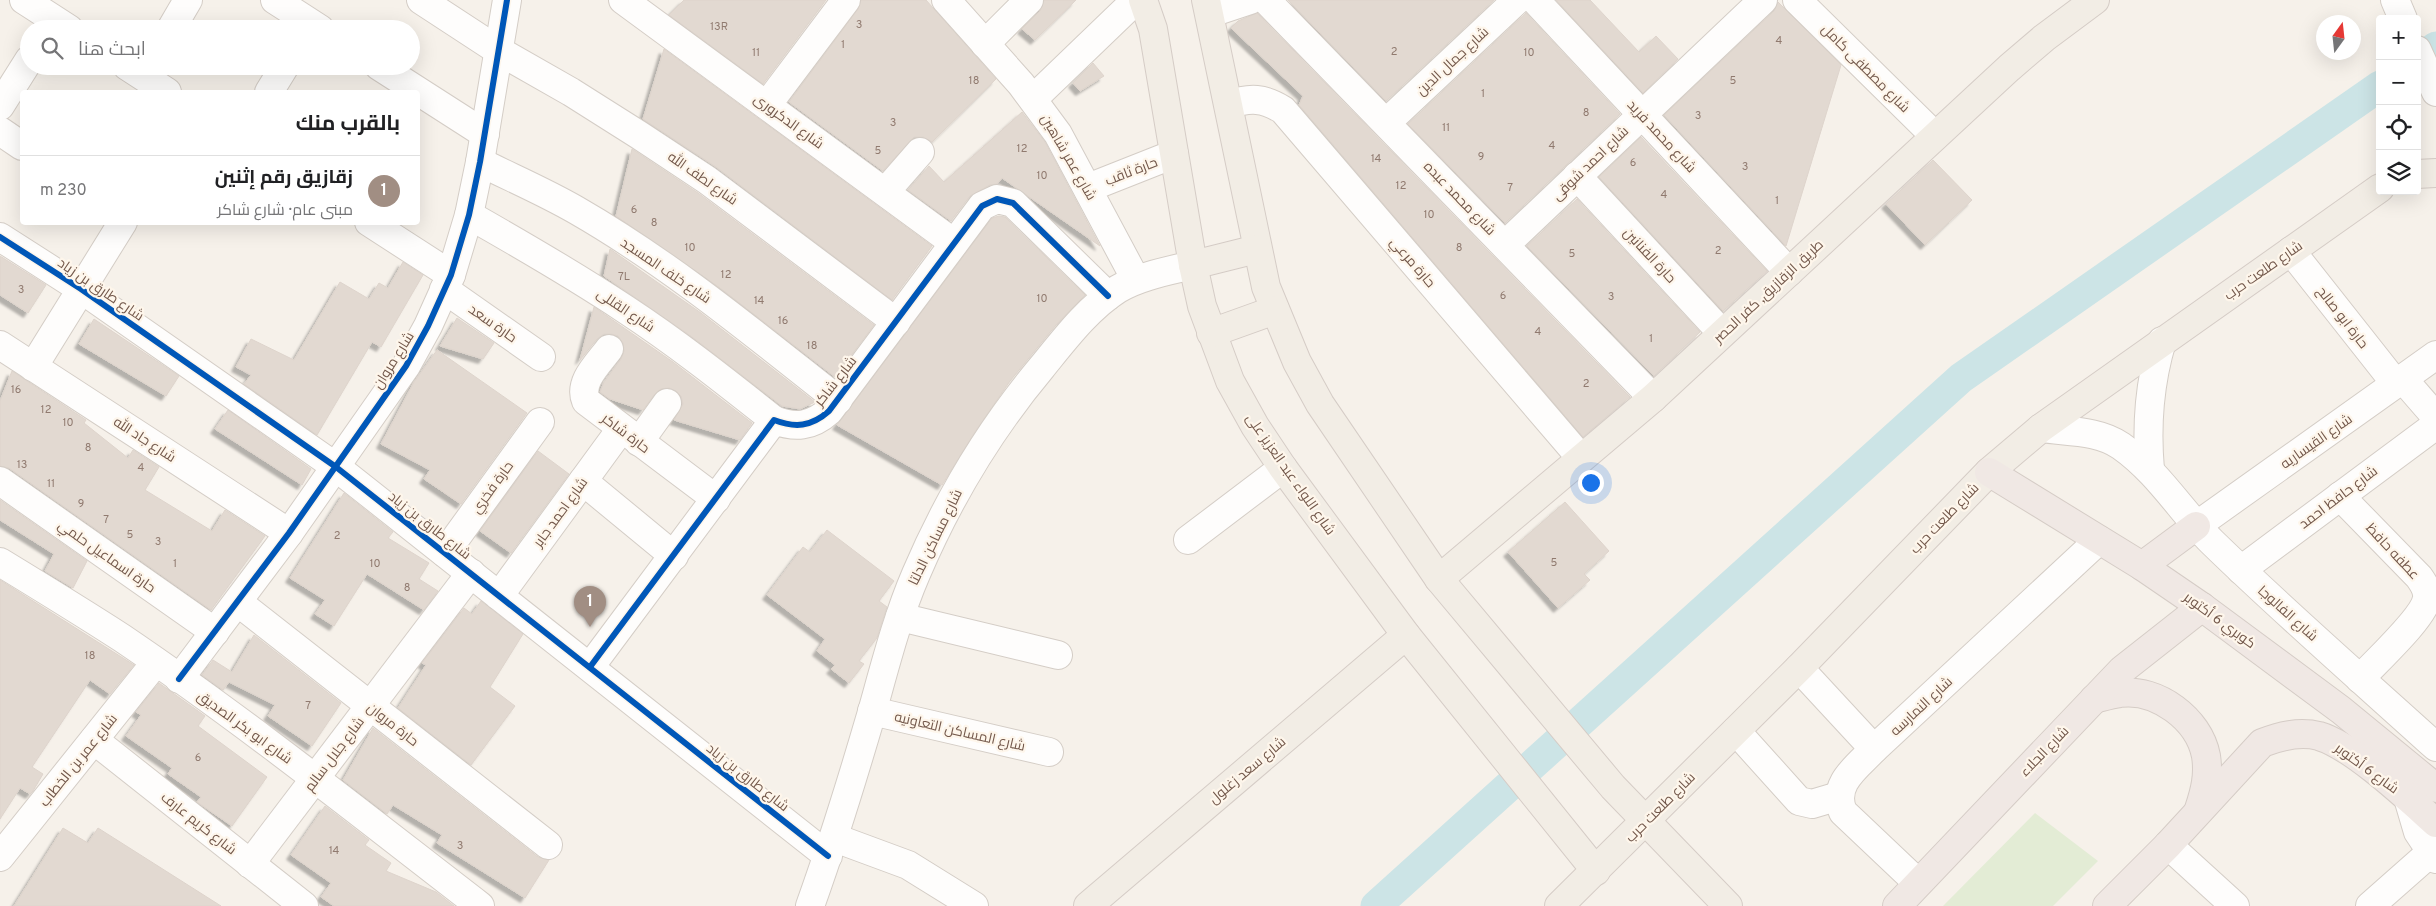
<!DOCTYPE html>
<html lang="ar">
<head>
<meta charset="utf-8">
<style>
	body { margin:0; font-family:Overpass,Cairo,sans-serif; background:#f6f6f6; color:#202124; direction:rtl }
	.controls { position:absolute; right:15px; top:15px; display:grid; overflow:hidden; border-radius:5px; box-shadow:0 5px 20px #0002 }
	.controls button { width:45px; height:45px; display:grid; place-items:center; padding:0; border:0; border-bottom:1px solid #e0e0e0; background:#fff; color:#202124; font:25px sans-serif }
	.compass { position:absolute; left:2316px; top:15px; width:45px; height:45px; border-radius:50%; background:#fff; box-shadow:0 5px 20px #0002; rotate:15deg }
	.you { position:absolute; left:1590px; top:482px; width:18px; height:18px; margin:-12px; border:4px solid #fff; border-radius:50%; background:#1a73e8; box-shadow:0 0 0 8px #1a73e833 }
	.badge { display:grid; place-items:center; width:32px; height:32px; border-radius:50%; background:#a18e83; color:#fff; font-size:16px; font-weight:700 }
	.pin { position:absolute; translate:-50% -41px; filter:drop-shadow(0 1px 2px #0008) }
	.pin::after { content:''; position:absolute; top:26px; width:18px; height:15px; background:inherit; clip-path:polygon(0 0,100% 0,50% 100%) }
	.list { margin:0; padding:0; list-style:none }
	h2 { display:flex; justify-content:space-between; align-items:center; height:65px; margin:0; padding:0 20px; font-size:21px }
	h2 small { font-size:16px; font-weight:400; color:#757577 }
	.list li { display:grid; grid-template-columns:32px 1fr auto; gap:15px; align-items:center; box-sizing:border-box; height:70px; padding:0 20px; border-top:1px solid #e0e0e0 }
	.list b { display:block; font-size:19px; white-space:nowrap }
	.list p { margin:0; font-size:16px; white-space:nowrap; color:#757577 }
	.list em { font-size:16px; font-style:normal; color:#757577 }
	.icon { flex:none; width:28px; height:28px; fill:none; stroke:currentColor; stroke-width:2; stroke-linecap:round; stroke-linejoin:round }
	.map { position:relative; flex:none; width:2436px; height:906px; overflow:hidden; direction:ltr }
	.search { position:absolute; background:#fff; box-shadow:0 5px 20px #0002; left:20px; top:20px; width:400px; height:55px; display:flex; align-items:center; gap:12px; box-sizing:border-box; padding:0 18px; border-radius:28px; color:#757577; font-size:19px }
	.panel { position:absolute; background:#fff; box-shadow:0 5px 20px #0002; left:20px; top:90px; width:400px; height:135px; border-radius:5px; direction:rtl }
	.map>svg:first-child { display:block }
</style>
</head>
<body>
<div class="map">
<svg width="2436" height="906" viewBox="0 0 2436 906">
	<defs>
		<filter id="shadow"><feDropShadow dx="-4.5" dy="4.5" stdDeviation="1" flood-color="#0004"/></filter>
	</defs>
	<rect width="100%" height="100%" fill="#f6f1ea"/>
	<!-- green -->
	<polygon fill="#e3ecd5" points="2035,813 2098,861 2053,906 1943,906"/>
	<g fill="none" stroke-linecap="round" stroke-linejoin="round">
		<!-- canal -->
		<g stroke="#cce4e6" stroke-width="31">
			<polyline points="2417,60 2436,47"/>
			<polyline points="1376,906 1961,378 2380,86"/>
		</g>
	</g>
	<!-- building -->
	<g fill="#e2d9d1" stroke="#ded4cc" filter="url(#shadow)">
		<polygon points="684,0 826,0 763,84 669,15"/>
		<polygon points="861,0 926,0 996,79 932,142 923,137 914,137 883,171 789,102 858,9"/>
		<polygon points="1044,0 1076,0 1035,40 1022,29 1040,11"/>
		<polygon points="1288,0 1494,0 1386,101"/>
		<polygon points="1556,0 1590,0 1639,52 1656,36 1678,59 1643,93"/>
		<polygon points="1778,2 1841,65 1786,246 1664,115 1774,11"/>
		<polygon points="1257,13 1630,397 1583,437 1299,105 1303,96 1231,28 1238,21"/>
		<polygon points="1526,13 1620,114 1505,223 1408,124"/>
		<polygon points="664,49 932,246 892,300 716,167 643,119"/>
		<polygon points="1093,63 1104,76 1080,91 1073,83"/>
		<polygon points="1022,112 1045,142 1100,246 1002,178 997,184 990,185 970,196 951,221 908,190 929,166 944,182"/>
		<polygon points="1641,137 1767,271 1723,311 1599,177"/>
		<polygon points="632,149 698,193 874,325 835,377 720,288 616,216"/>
		<polygon points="1933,160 1972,200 1925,245 1886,204"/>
		<polygon points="1577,199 1700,332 1654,376 1527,246"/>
		<polygon points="999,216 1005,217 1085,295 1056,325 1010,381 975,432 942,485 837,425 992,218"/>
		<polygon points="610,249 701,313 815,402 800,409 782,406 692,337 604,276"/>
		<polygon points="0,256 46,285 28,313 0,295"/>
		<polygon points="403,262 423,275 381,347 372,342 317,435 244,384 251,375 236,367 251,339 294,360 340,282 369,299 379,283 388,288"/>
		<polygon points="594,307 673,362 752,423 740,440 674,420 683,404 681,396 676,391 669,388 661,389 655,394 643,410 610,399 600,392 604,382 621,359 624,351 623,343 618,336 611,334 604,334 597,339 580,360"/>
		<polygon points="457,318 494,343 483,359 440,346"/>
		<polygon points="94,319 179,376 166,396 79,344"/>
		<polygon points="437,350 527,413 461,504 424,479 430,470 381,444 414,382"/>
		<polygon points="12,371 86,420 84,423 128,458 133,450 159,467 145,490 212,531 225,510 265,536 211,610 9,468 0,466 0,401"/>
		<polygon points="228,410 311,469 302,485 215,429"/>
		<polygon points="538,451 569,474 511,553 480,531"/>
		<polygon points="344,493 393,532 388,538 429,563 419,579 438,591 424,610 367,574 334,626 315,614 325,600 290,578"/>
		<polygon points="0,500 87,561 73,588 45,571 54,554 0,520"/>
		<polygon points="1565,502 1609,551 1584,574 1590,580 1558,608 1508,552"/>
		<polygon points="827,530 894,581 879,601 887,607 877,638 859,661 864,664 849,683 831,669 835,665 817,651 825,639 767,595 803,547 810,552"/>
		<polygon points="0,580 134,665 110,694 90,680 32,767 43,774 33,791 30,794 20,788 0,819"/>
		<polygon points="481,601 523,634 490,687 515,706 471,765 398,708 426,665 422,663 464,608 472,614"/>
		<polygon points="254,635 341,703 312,746 268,716 275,705 229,682 223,690 202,675 213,660 232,672"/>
		<polygon points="159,683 205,716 198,726 267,777 232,826 197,802 201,797 168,774 172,768 126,736 141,715 136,712"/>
		<polygon points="373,728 538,857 549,860 525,898 437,843 442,835 393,805 387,814 343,780"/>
		<polygon points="325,806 369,840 365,845 391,863 386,871 436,892 454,906 334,906 321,897 331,883 291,855"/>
		<polygon points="63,828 88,843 98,828 221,906 14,906"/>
	</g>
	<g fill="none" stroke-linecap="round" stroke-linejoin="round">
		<defs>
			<g id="minor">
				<polyline points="24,0 69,29"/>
				<polyline points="275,0 320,29"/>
				<polyline points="421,0 499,51 571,92 639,135 707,180 896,322"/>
				<polyline points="623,0 954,243"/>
				<polyline points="946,0 1021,84 1058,134 1136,280"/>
				<polyline points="1266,0 1653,398"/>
				<polyline points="1535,0 1789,272"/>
				<polyline points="1797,0 1935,136"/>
				<polyline points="2395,0 2403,19"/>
				<polyline points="1211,13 1250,0"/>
				<polyline points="171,29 188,0"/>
				<polyline points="985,44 1029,0"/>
				<polyline points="2417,50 2436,92"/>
				<polyline points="127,66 167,92"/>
				<polyline points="379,66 485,134"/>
				<polyline points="269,92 285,66"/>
				<polyline points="1033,99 1136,0"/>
				<polyline points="767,105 846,0"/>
				<path d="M1229,105C1250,97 1264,98 1283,110L1581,458"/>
				<polyline points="0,106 29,60"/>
				<polyline points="1387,122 1517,0"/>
				<polyline points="0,131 22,146"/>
				<path d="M480,162C512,178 545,192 576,210C670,264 753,333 838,400"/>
				<polyline points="1577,176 1722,333"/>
				<polyline points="1088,188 1174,154"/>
				<polyline points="886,191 920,152"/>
				<path d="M469,215C522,245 574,275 625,309C677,343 726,382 774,420"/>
				<polyline points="369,222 451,275"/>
				<polyline points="0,237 81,289 336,467 828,856"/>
				<polyline points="1505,245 1763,0"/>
				<polyline points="2291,251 2396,384"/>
				<polyline points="444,289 541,357"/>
				<polyline points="0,345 289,533"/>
				<path d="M609,349C598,364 578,382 586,401L716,499"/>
				<polyline points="33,367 123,222"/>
				<polyline points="2403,379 2436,417"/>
				<path d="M2041,428C2068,432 2098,430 2121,446C2158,472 2181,511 2212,542C2285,613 2361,679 2436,747"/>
				<polyline points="639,442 667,403"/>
				<path d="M2150,470C2146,425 2149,384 2162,341"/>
				<polyline points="0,481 215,632"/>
				<polyline points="583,481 674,556"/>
				<path d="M2340,496L2419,577C2424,584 2428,590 2427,598C2425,617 2374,663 2360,679"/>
				<polyline points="2196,526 2436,355"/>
				<polyline points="1188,540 1283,468"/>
				<polyline points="445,553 540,422"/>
				<path d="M0,562C41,587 82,612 122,638C246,722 362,815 480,906"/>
				<polyline points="2241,570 2436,425"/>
				<polyline points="499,596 621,429"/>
				<polyline points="239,603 548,845"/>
				<polyline points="900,617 1058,655"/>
				<path d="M590,667L774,420C795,428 811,427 829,411L982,206L997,199L1013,203L1108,296"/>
				<polyline points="1799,668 1874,749"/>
				<polyline points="179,679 289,533 406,366 428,326 451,275 469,215 480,162 507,0"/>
				<polyline points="872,711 1049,752"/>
				<polyline points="1736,731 1799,801 1812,804 1839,796"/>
				<polyline points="94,740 304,906"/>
				<polyline points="2408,798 2418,832 2436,859"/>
				<polyline points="835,838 908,865 974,906"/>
				<polyline points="2168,845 2235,906"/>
				<polyline points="0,857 156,662"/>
				<polyline points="250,864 471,573"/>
				<path d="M1918,883L1843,812C1831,784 1857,767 1874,749L2099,540"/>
				<path d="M810,906C833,842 853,777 872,712C885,666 897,618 916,574C948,499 990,429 1042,367C1064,340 1088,308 1118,289C1140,276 1168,271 1193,265"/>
				<polyline points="2370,906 2430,853"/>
			</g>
			<g id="major">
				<polyline points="1143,0 1153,29 1193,265 1202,306 1230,381 1255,426 1283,468 1406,635 1596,871"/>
				<polyline points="1206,0 1266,287 1297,362 1320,404 1439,579 1613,787 1728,906"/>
				<polyline points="2417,174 2436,173"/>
				<polyline points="1193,265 1257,249"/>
				<polyline points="1211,333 1275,310"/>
				<polyline points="1439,579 1653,398 2009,68 2044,38 2095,0"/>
				<polyline points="1088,906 1406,635"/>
				<polyline points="1559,906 1799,668 1989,472 2041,428 2380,188"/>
			</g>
			<g id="highway">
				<polyline points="1989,472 2142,566 2202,607 2341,710 2436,788"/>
				<polyline points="2142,566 2196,526"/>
				<path d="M2094,699C2102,697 2111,694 2120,693C2157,688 2199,719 2206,756C2209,775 2205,791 2199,809"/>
				<polyline points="1897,906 2122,670 2202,607"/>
				<path d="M2107,906L2168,845L2262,743C2280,736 2299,731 2319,736C2353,746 2408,798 2436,823"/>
			</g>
		</defs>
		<!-- minor casing -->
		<use href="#minor" stroke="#d4cdc6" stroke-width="30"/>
		<!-- major casing -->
		<use href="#major" stroke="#d5ccc6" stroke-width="30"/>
		<!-- highway casing -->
		<use href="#highway" stroke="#d5ccc6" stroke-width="30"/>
		<!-- minor -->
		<use href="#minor" stroke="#fefdfc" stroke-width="28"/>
		<!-- major -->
		<use href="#major" stroke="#f2ede5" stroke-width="28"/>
		<!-- highway -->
		<use href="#highway" stroke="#f0e8e4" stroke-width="28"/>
		<defs>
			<g id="cycleway">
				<polyline points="0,237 81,289 336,467 828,856"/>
				<path d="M590,667L774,420C795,428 811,427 829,411L982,206L997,199L1013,203L1108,296"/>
				<polyline points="179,679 289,533 406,366 428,326 451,275 469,215 480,162 507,0"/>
			</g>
		</defs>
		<!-- cycleway casing -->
		<use href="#cycleway" stroke="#fef6eb" stroke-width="9"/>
		<!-- cycleway -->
		<use href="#cycleway" stroke="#0057b8" stroke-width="6"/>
	</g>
	<g text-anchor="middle" stroke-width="4.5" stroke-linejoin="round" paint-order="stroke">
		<!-- number labels -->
		<g font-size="11" fill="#907a6f">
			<text x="859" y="28">3</text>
			<text x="719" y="30">13R</text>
			<text x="1779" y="44">4</text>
			<text x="843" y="48">1</text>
			<text x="1394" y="55">2</text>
			<text x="756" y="56">11</text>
			<text x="1529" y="56">10</text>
			<text x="974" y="84">18</text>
			<text x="1733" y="84">5</text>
			<text x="1483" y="97">1</text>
			<text x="1586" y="116">8</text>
			<text x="1698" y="119">3</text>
			<text x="893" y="126">3</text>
			<text x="1446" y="131">11</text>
			<text x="1552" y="149">4</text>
			<text x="1022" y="152">12</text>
			<text x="878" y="154">5</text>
			<text x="1481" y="160">9</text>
			<text x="1376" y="162">14</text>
			<text x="1633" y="166">6</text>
			<text x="1745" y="170">3</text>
			<text x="1042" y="179">10</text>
			<text x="1401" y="189">12</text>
			<text x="1510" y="191">7</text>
			<text x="1664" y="198">4</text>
			<text x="1777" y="204">1</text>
			<text x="634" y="213">6</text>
			<text x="1429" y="218">10</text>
			<text x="654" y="226">8</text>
			<text x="690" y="251">10</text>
			<text x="1459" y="251">8</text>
			<text x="1718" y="254">2</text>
			<text x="1572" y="257">5</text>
			<text x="726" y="278">12</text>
			<text x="624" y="280">7L</text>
			<text x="21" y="293">3</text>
			<text x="1503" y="299">6</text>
			<text x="1611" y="300">3</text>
			<text x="1042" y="302">10</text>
			<text x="759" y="304">14</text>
			<text x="783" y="324">16</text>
			<text x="1538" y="335">4</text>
			<text x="1651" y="342">1</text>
			<text x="812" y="349">18</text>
			<text x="1586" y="387">2</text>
			<text x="16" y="393">16</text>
			<text x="46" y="413">12</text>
			<text x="68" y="426">10</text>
			<text x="88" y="451">8</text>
			<text x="22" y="468">13</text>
			<text x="141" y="471">4</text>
			<text x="51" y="487">11</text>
			<text x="81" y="507">9</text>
			<text x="106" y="523">7</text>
			<text x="130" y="538">5</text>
			<text x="337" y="539">2</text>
			<text x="158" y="545">3</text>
			<text x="1554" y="566">5</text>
			<text x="175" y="567">1</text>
			<text x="375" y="567">10</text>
			<text x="407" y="591">8</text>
			<text x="90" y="659">18</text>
			<text x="308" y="709">7</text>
			<text x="198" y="761">6</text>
			<text x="460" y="849">3</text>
			<text x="334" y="854">14</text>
		</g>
		<!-- street labels -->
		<g font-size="14" fill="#73584b" stroke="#fef6eb">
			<text transform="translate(1452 61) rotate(-43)" y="5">شارع جمال الدين</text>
			<text transform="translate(1866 68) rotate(45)" y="5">شارع مصطفى كامل</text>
			<text transform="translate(789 121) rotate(36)" y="5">شارع الدكرورى</text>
			<text transform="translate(1662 136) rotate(47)" y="5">شارع محمد فريد</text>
			<text transform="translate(1069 157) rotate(60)" y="5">شارع عمر شاهين</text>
			<text transform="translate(1590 163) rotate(-44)" y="5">شارع احمد شوقى</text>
			<text transform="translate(1131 171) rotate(-21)" y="5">حارة ثاقب</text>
			<text transform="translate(703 178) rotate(35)" y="5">شارع لطف الله</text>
			<text transform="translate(1460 198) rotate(46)" y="5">شارع محمد عبده</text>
			<text transform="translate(1650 255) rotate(47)" y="5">حارة الفنانين</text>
			<text transform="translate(1413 262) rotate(49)" y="5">حارة مرعي</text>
			<text transform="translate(666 270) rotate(34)" y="5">شارع خلف المسجد</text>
			<text transform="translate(2263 270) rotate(-35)" y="5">شارع طلعت حرب</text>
			<text transform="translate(101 289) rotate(34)" y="5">شارع طارق بن زياد</text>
			<text transform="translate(1768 291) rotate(-43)" y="5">طريق الزقازيق, كفر الحصر</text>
			<text transform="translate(626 310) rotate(34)" y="5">شارع القللى</text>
			<text transform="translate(2343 317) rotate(52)" y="5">حارة ابو صالح</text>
			<text transform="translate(493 323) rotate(35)" y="5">حارة سعد</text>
			<text transform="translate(393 360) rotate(-58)" y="5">شارع مروان</text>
			<text transform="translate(835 381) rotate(-52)" y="5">شارع شاكر</text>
			<text transform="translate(626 433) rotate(37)" y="5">حارة شاكر</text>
			<text transform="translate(145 439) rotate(33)" y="5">شارع جاد الله</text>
			<text transform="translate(2316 441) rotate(-35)" y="5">شارع القيساريه</text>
			<text transform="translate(1291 474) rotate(55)" y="5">شارع اللواء عبد العزيز على</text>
			<text transform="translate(492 487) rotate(-54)" y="5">حارة فخري</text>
			<text transform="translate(2338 497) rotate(-37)" y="5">شارع حافظ احمد</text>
			<text transform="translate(560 512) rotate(-54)" y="5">شارع احمد جابر</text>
			<text transform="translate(1944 518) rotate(-46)" y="5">شارع طلعت حرب</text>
			<text transform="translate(430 525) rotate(38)" y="5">شارع طارق بن زياد</text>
			<text transform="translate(935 537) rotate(-64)" y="5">شارع مساكن الدلتا</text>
			<text transform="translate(2393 551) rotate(47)" y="5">عطفه حافظ</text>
			<text transform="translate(107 556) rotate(35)" y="5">حارة اسماعيل حلمي</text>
			<text transform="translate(2288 613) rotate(42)" y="5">شارع الفالوجا</text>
			<text transform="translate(2220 620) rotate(36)" y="5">كوبري 6 أكتوبر</text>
			<text transform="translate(1921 706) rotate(-43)" y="5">شارع النمارسه</text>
			<text transform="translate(393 724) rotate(38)" y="5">حارة مروان</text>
			<text transform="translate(245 727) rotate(36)" y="5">شارع ابو بكر الصديق</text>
			<text transform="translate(960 731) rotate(13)" y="5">شارع المساكن التعاونيه</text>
			<text transform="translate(2044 751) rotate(-46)" y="5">شارع الجلاء</text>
			<text transform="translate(334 754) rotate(-53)" y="5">شارع جلال سالم</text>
			<text transform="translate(78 760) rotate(-51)" y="5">شارع عمر بن الخطاب</text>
			<text transform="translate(2367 768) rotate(36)" y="5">شارع 6 أكتوبر</text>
			<text transform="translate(1247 770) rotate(-40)" y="5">شارع سعد زغلول</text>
			<text transform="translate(748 777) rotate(38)" y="5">شارع طارق بن زياد</text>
			<text transform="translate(1660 807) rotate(-45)" y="5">شارع طلعت حرب</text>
			<text transform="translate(199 823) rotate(38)" y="5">شارع كريم عارف</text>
		</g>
	</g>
</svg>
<div class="controls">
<button>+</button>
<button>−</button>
<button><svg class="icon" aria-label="locate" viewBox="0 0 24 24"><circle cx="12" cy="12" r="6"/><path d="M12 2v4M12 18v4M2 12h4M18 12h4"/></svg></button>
<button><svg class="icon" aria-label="layers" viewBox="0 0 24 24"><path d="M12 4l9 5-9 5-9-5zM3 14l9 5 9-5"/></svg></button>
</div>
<svg class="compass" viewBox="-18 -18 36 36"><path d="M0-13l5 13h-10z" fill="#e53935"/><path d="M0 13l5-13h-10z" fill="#757577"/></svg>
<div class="you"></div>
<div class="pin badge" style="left:590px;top:627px">1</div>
<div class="search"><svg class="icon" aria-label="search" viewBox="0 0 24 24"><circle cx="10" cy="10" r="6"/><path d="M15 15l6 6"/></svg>ابحث هنا</div>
<section class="panel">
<h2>بالقرب منك<small></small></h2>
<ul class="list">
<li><span class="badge">1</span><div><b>زقازيق رقم إثنين</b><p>مبنى عام · شارع شاكر</p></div><em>230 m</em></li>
</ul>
</section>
</div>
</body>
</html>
